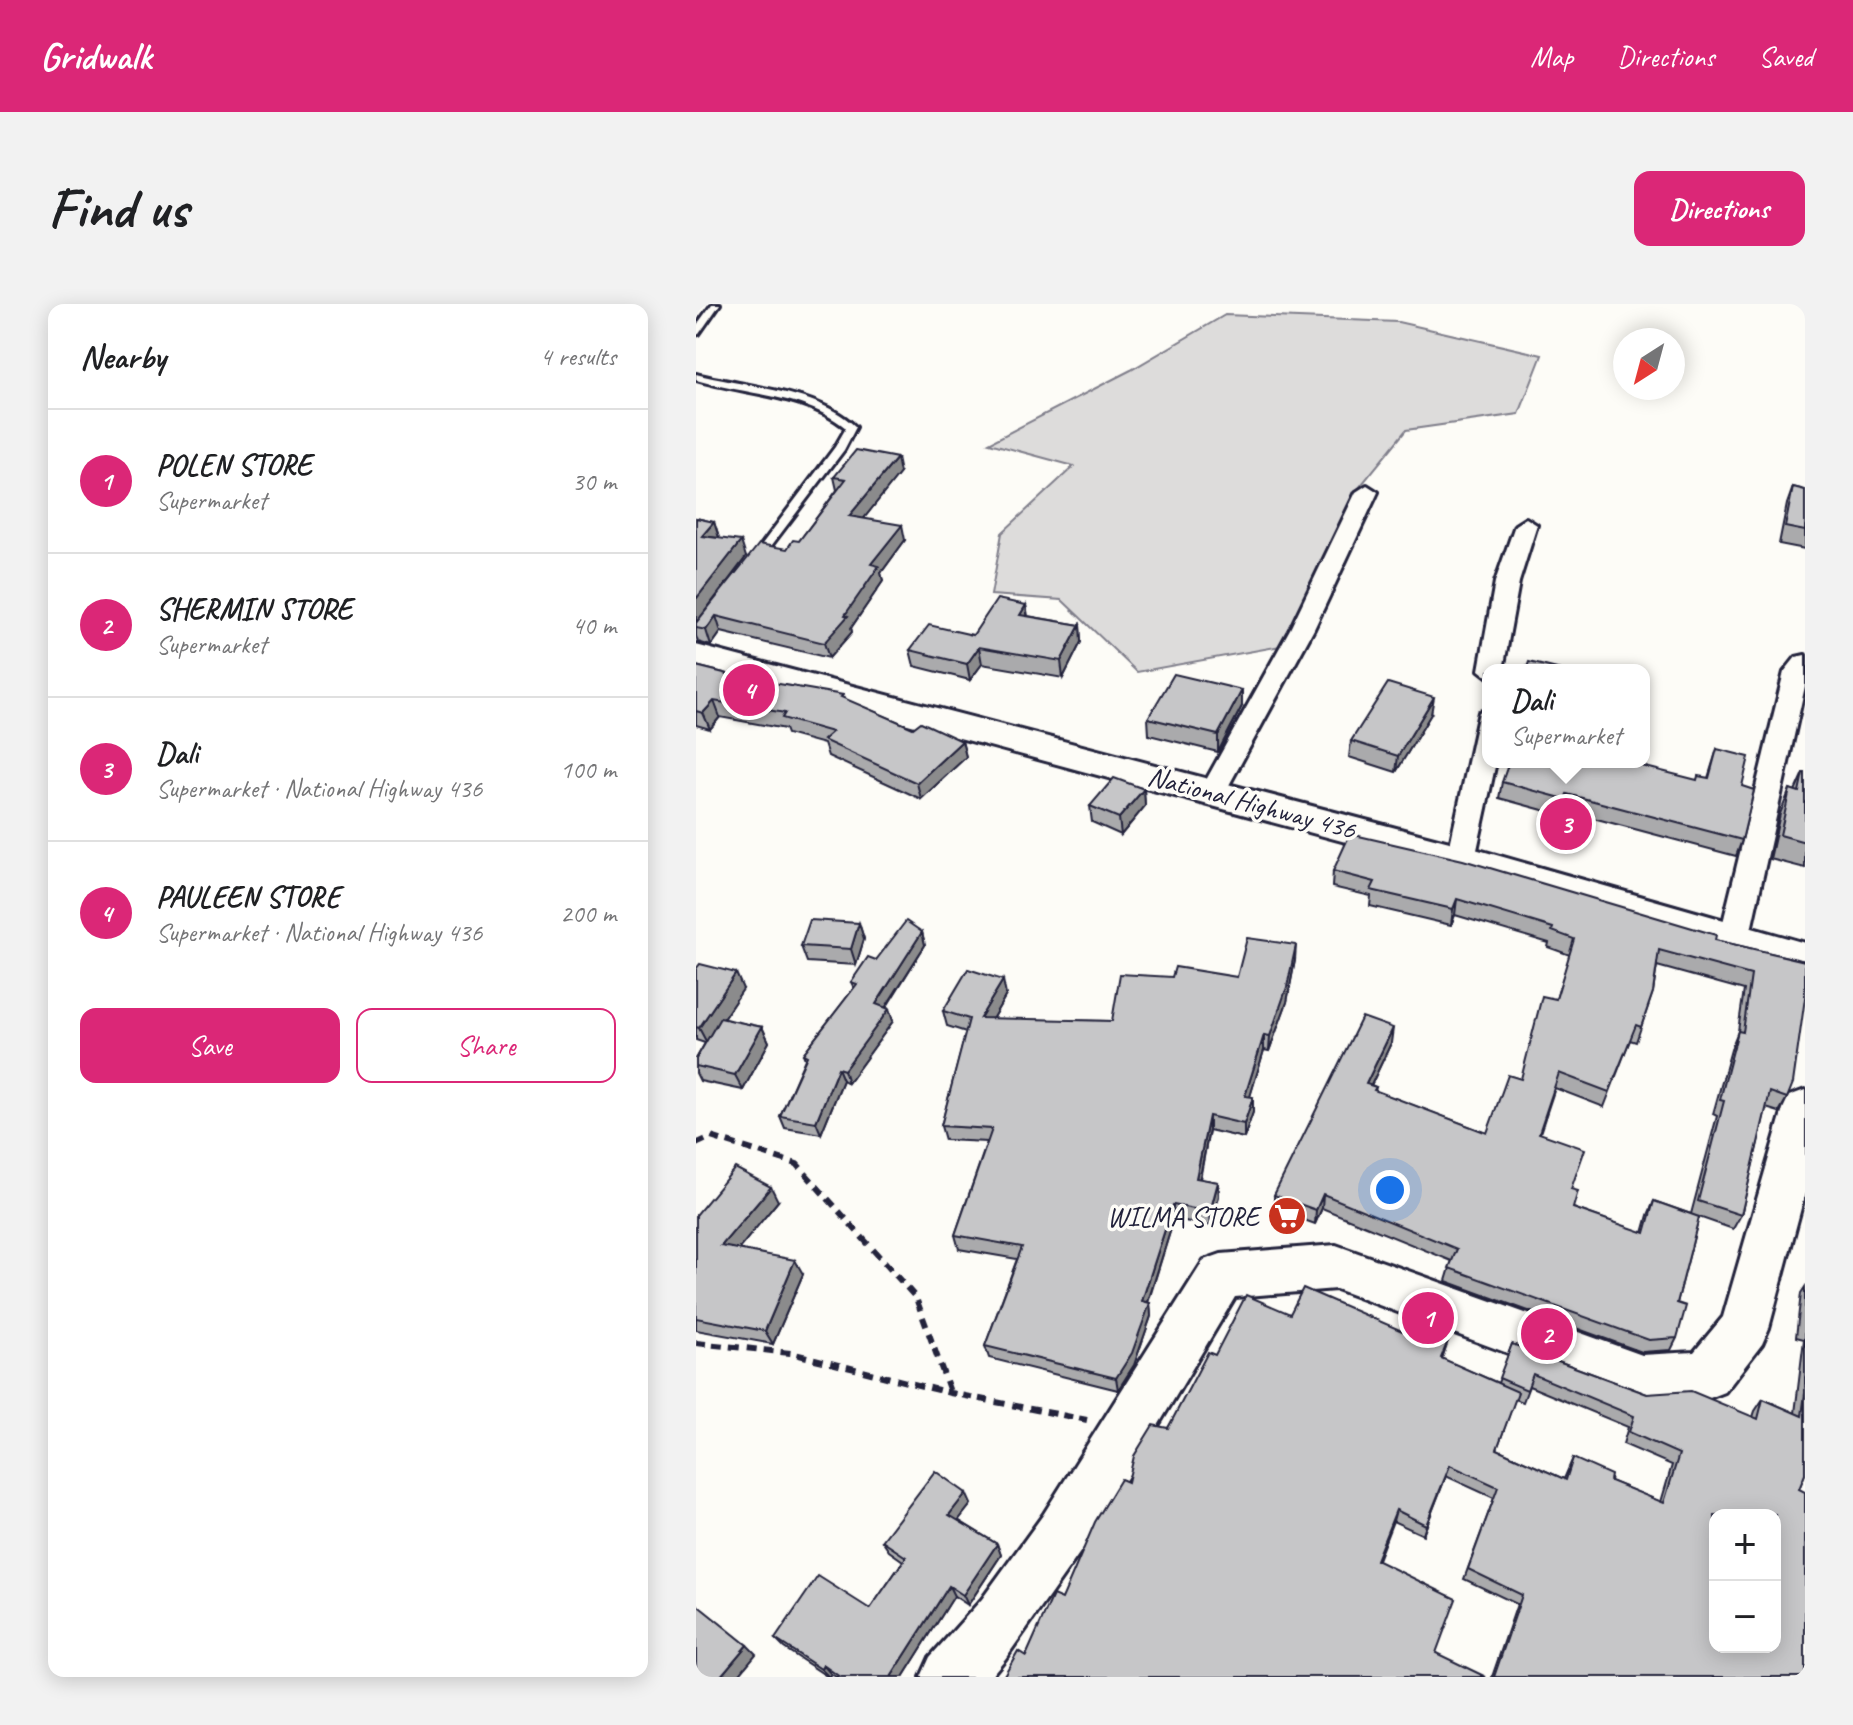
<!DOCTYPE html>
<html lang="en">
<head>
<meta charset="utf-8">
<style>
	body { margin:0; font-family:Caveat,sans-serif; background:#f2f2f2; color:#202124 }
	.controls { position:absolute; right:24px; bottom:24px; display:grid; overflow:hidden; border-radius:16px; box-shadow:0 4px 20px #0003 }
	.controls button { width:72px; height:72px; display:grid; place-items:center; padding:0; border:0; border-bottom:2px solid #e0e0e0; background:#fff; color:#202124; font:40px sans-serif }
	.compass { position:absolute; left:917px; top:24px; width:72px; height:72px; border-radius:50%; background:#fff; box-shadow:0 4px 20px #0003; rotate:216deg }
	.you { position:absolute; left:694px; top:886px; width:28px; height:28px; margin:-20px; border:6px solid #fff; border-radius:50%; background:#1a73e8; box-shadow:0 0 0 12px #1a73e833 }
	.badge { display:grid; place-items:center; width:52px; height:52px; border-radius:50%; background:#db2777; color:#fff; font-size:26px; font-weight:700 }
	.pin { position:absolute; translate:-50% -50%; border:4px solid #fff; box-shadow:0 2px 8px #0006 }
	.popup { position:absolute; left:786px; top:360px; width:168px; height:104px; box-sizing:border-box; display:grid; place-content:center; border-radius:16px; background:#fff; filter:drop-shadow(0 2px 6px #0005); font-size:26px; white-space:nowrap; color:#757577 }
	.popup b { font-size:30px; color:#202124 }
	.popup::after { content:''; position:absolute; left:50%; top:100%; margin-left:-16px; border:16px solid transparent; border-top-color:#fff }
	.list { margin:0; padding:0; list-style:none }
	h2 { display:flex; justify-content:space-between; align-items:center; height:104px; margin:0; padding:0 32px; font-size:34px }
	h2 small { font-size:26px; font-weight:400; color:#757577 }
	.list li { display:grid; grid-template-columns:52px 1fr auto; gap:24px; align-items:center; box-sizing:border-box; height:144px; padding:0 32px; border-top:2px solid #e0e0e0 }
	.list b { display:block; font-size:30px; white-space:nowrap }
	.list p { margin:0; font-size:26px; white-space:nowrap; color:#757577 }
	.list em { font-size:26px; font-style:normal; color:#757577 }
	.actions { display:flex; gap:16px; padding:24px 32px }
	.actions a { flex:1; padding:18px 0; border:2px solid #db2777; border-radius:16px; text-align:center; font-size:28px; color:#db2777 }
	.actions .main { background:#db2777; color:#fff }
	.map { position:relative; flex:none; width:1109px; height:1373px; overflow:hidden; border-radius:16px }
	header { display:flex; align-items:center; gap:48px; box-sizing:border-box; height:112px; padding:0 40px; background:#db2777; color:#fff }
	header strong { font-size:38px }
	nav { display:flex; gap:44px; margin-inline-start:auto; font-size:28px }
	.intro { display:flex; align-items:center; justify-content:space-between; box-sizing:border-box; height:192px; padding:0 48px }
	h1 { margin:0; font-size:56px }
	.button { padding:20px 36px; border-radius:16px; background:#db2777; color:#fff; font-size:28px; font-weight:700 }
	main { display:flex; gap:48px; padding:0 48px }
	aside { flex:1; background:#fff; border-radius:16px; box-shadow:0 4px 20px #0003 }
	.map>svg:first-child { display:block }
</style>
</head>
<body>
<header>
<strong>Gridwalk</strong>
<nav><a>Map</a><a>Directions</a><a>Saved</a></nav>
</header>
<div class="intro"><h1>Find us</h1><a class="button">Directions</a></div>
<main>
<aside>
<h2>Nearby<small>4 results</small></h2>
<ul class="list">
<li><span class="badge">1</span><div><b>POLEN STORE</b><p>Supermarket</p></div><em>30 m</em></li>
<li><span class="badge">2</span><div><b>SHERMIN STORE</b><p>Supermarket</p></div><em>40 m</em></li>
<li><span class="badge">3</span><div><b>Dali</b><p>Supermarket · National Highway 436</p></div><em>100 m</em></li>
<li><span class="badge">4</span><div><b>PAULEEN STORE</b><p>Supermarket · National Highway 436</p></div><em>200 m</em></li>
</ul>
<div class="actions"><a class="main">Save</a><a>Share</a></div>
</aside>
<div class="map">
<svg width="1109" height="1373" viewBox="0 0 1109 1373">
	<rect width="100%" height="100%" fill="#fdfcf7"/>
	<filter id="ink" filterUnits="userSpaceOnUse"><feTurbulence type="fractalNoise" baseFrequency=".0125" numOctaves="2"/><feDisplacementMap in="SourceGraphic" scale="16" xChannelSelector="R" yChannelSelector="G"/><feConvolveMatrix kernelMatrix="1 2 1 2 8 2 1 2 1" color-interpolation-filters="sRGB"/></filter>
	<g filter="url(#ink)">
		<!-- green -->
		<polygon fill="#dddcdb" stroke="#807f8b" stroke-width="2" points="529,11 702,18 846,51 823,110 710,126 662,185 590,341 441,368 366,296 295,291 306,229 378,162 293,139 435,66"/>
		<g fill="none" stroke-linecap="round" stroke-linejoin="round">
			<defs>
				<g id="lane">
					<polygon points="16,0 24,0 3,30 0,31 0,22"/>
					<path d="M0,70C49,83 123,86 160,123L148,146L63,258L59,259L54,256L139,143L150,124C108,90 50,91 0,76Z"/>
				</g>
				<g id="street">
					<polygon points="671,181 682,188 618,325 526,494 508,494 504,487 594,325 660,188"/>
					<polygon points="830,214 841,221 823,278 807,366 792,366 792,373 783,366 799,278 819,221"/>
					<polygon points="1109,351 1109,382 1053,635 1048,643 1038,646 1028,643 1023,635 1088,368 1100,353"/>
					<polygon points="792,405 792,458 800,458 779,555 775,562 765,565 755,562 751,555 783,408"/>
				</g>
				<g id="secondary">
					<polygon points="0,341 765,541 1109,639 1109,671 765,569 0,363"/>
					<polygon points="1109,786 1109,889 1073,1024 1066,1040 1029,1088 1011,1095 946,1099 640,985 539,993 399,1227 309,1355 294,1373 225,1373 234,1353 286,1295 347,1211 508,956 525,950 640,941 946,1051 998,1048 1027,1013 1087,805 1093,792"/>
				</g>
			</defs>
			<!-- lane casing -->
			<use href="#lane" stroke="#22223b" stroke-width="6"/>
			<!-- street casing -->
			<use href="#street" stroke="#22223b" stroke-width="6"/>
			<!-- secondary casing -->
			<use href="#secondary" stroke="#22223b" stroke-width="6"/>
			<!-- path -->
			<g stroke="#22223b" stroke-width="6" stroke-dasharray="10 7" stroke-linecap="butt">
				<polyline points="0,840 15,833 101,860 220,994 254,1088"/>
				<polyline points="0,1039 95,1049 254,1089 391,1116"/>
			</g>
			<!-- lane -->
			<use href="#lane" fill="#fdfcf7" fill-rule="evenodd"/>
			<!-- street -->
			<use href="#street" fill="#fdfcf7" fill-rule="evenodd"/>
			<!-- secondary -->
			<use href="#secondary" fill="#fdfcf7" fill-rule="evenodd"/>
		</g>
		<!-- wall -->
		<g fill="#aaaaac" stroke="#22223b" stroke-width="2" fill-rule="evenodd">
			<polygon points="204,169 168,214 209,236 185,269 187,277 155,324 156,328 133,354 25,328 15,342 2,338 0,332 0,214 18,218 23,234 50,253 7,310 91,245 103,237 141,186 138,173"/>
			<polygon points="1097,183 1109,186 1109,245 1083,240 1091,200"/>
			<polygon points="330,301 332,312 384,321 385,338 367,374 286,360 274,376 218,362 214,346 277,331"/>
			<polygon points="0,362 48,374 148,395 217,424 266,437 270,453 225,495 132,452 128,440 91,430 89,425 24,413 14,425 0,421"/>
			<polygon points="546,386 546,402 522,448 453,431 452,414"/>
			<polygon points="735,410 700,468 653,453 655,437"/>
			<polygon points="1021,445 1046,482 1046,536 1040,552 867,506 865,511 803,494 806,478 1001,476 1012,474"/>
			<polygon points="1107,469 1109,469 1109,564 1074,555 1084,510 1094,485 1099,487"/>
			<polygon points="448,485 449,502 425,531 396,518 394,502"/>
			<path d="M637,567L1019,636L1109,657L1091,794L1083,808L1070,804L1045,911L1037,925L1003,913L981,999V1034L975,1046L946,1048L750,977L756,957L626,904L619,920L578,905V891L695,739L675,781L680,783L679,787L791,829L825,775L860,695L874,651L852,643L853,639L759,611L755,621L674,602L675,592L636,583ZM961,662L1048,686L1042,727L1036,742L1017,810L1021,812L995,910L958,897L952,911L947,929L877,904L875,885L844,829L859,784L908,803L934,736L940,738L957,688Z"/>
			<polygon points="163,619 168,635 160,661 111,658 105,642"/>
			<polygon points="226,628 229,641 190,704 193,705 197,717 152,779 147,776 125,830 89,824 84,812 109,755 107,750 158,684 155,678 180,656"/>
			<polygon points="599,656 591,698 573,747 568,746 554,792 557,808 548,834 513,826 504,875 522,878 523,892 515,922 478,915 452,999 454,999 455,1012 438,1061 422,1086 293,1054 289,1042 321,955 263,945 259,931 291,838 249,836 245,822 270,728 251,722 247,707 310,691 296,715 416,717 476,673 541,673"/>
			<polygon points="0,665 47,685 27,715 66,723 73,738 47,786 4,777 0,769 0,755 9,739 0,736"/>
			<polygon points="82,897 42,945 107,970 77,1040 0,1026 0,911"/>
			<path d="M1109,983V1170L1103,1185L1109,1373H796L821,1300L768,1275L798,1194L750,1172L727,1231L697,1217L330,1352L366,1295L432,1178L472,1124L519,1051L594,1010L753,1034L746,1055L802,1079L816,1040L951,1090L1057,1113L1059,1107L1067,1095L1099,1109L1108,1035L1100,1033L1105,989ZM833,1082L932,1123L927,1140L976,1161L965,1198L914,1177L877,1154L868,1175L801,1145L819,1095L827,1098Z"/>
			<polygon points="275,1200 262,1216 301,1240 305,1251 272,1301 258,1292 207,1373 140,1373 135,1370 133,1373 132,1373 88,1344 79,1335 174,1305 207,1257 193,1247 186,1237"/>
		</g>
		<!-- shaded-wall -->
		<g fill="#8b8b8c" stroke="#22223b" stroke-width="2">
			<polygon points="201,154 204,169 157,228 153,212"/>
			<polygon points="18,218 23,234 6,232"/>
			<polygon points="206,221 209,236 185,269 187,277 155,324 156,328 133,354 128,339 149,311 175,260"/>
			<polygon points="45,237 50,253 0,319 0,295"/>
			<polygon points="330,301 332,318 324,311"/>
			<polygon points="20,312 25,328 15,342 10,326"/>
			<polygon points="384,321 385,338 367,374 365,357"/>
			<polygon points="283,343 286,360 274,376 271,360"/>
			<polygon points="546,386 546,402 522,448 522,431"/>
			<polygon points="738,393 735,410 700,468 702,452"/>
			<polygon points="18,397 24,413 14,425 7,409"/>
			<polygon points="266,437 270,453 225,495 221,479"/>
			<polygon points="448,485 449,502 425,531 423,514"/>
			<polygon points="761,595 759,611 755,621 757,605"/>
			<polygon points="163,619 168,635 160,661 155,645"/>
			<polygon points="226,628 229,641 184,712 180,700"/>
			<polygon points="600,641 599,656 591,698 573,747 574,732"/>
			<polygon points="40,669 47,685 11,739 3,724"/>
			<polygon points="307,676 310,691 288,729 284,714"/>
			<polygon points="193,705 197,717 152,779 148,766"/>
			<polygon points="66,723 73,738 47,786 39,771"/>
			<polygon points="697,724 695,739 669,794 670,780"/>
			<polygon points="568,731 568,746 550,806 549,792"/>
			<polygon points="142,764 147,776 125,830 120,818"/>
			<polygon points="557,793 557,808 548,834 548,820"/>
			<polygon points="513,812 513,826 501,888 500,874"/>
			<polygon points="522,878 523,892 515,922 514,908"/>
			<polygon points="75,883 82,897 34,956 25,942"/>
			<polygon points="627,890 626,904 619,920 620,906"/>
			<polygon points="477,901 478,915 448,1010 446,997"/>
			<polygon points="99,956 107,970 77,1040 69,1027"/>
			<polygon points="454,999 455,1012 438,1061 422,1086 420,1074"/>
			<polygon points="754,1161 750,1172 727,1231 730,1221"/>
			<polygon points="270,1189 275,1200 258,1222 253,1211"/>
			<polygon points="700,1206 697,1217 678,1266 680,1256"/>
			<polygon points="301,1240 305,1251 272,1301 267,1291"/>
			<polygon points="253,1282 258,1292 207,1373 195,1373"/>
			<polygon points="51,1341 60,1350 41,1373 24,1373"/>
			<polygon points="127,1361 135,1370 133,1373 125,1365"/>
		</g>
		<!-- building -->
		<g fill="#c6c6c8" stroke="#22223b" stroke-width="2" fill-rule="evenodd">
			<polygon points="160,146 201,154 153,212 206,221 175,260 183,262 149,311 152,312 128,339 20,312 10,326 0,324 0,319 63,240 91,245 97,236 103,237 150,175 138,173"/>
			<polygon points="1097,183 1109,186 1109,227 1089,223"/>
			<polygon points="0,214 18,218 6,232 45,237 0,295"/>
			<polygon points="301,295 330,301 324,311 384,321 365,357 283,343 271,360 214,346 233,321 277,331"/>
			<polygon points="833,358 865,366 830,366"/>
			<polygon points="0,362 48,374 147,391 145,393 217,424 225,418 266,437 221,479 127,436 136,428 86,414 89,409 18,397 7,409 0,407"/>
			<polygon points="478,370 546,386 522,431 452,414"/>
			<polygon points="692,379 738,393 702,452 655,437"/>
			<polygon points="1021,445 1053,453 1046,482 1058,486 1046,536 871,490 869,495 806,478 813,458 930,458 1001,476 1002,472 1013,474"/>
			<polygon points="1107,469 1109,469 1109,538 1084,531 1094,485 1103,488"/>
			<polygon points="418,474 448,485 423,514 394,502"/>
			<polygon points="654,530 767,556 1020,631 1019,636 1109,657 1109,694 1097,779 1091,794 1074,788 1045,911 1002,897 1028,797 1024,796 1042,727 1047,728 1055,671 963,646 957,688 945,723 940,721 913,788 863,769 843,829 889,845 875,885 882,887 877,904 949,929 958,897 1003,913 981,999 990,1002 981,1034 953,1036 753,964 761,945 627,890 620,906 578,891 666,713 697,724 670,780 680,783 678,786 791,829 812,771 825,775 846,692 860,695 878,635 856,627 857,624 761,595 757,605 675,586 679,578 637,567"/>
			<polygon points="114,616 163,619 155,645 105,642"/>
			<polygon points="210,617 226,628 180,700 193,705 148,766 142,764 120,818 84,812 111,752 107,750 161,680 155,678 172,653 180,656"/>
			<polygon points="551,634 600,641 591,683 574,732 568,731 549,792 557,793 548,820 513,812 500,874 522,878 514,908 477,901 446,997 454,999 436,1049 420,1074 289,1042 326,943 259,931 296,825 245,822 273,715 247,707 272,665 307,676 284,714 416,717 424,670 476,673 479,663 541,673"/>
			<polygon points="4,660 40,669 3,724 0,723 0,665"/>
			<polygon points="24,714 66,723 39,771 0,762 0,755"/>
			<polygon points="39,864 75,883 25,942 99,956 69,1027 0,1014 0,911"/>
			<path d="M607,984L706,1027L711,1016L753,1034L745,1054L822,1088L801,1145L870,1176L877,1154L915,1171L914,1177L968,1199L983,1150L933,1128L938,1112L837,1070L831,1086L803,1074L816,1040L951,1090L995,1087L1062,1115L1067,1095L1106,1112L1109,1089V1170L1103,1185L1109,1188V1373H798L826,1291L772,1265L802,1183L754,1161L730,1221L700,1206L680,1256L760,1295L740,1349L790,1373H307L322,1347L330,1352L357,1291L366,1295L399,1218L425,1175L432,1178L438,1152L457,1121L472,1124L512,1048L519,1051L550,991L594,1010ZM1019,1211H1079V1343H1019Z"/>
			<polygon points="239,1167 270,1189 253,1211 301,1240 267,1291 253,1282 195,1373 144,1373 127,1361 125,1365 79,1335 122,1272 174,1305 210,1253 186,1237"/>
			<polygon points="0,1300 51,1341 24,1373 0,1373"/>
		</g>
	</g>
	<!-- icons -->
	<defs>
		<symbol id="supermarket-disc" viewBox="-11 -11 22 22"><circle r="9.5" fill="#c8321e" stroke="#fdfcf7"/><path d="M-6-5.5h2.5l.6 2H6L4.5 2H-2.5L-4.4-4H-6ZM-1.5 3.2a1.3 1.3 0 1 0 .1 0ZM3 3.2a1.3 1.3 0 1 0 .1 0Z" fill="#fff"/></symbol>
	</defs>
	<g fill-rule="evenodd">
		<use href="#supermarket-disc" x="569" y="890" width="44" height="44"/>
	</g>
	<g text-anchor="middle" stroke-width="7" stroke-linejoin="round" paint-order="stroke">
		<!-- street labels -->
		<g font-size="28" fill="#22223b" stroke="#fdfcf7">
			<text transform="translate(556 498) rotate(15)" y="10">National Highway 436</text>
		</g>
		<!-- poi labels -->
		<g font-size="28" fill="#22223b" stroke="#fdfcf7" text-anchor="end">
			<text x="563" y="922">WILMA STORE</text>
		</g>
	</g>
</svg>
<div class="controls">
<button>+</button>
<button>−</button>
</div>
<svg class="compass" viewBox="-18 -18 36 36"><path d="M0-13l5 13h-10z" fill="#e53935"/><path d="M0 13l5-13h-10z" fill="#757577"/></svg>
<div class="you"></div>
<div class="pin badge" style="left:732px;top:1014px">1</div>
<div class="pin badge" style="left:851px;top:1030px">2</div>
<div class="pin badge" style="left:870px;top:520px">3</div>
<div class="popup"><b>Dali</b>Supermarket</div>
<div class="pin badge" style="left:53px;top:386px">4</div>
</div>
</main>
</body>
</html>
